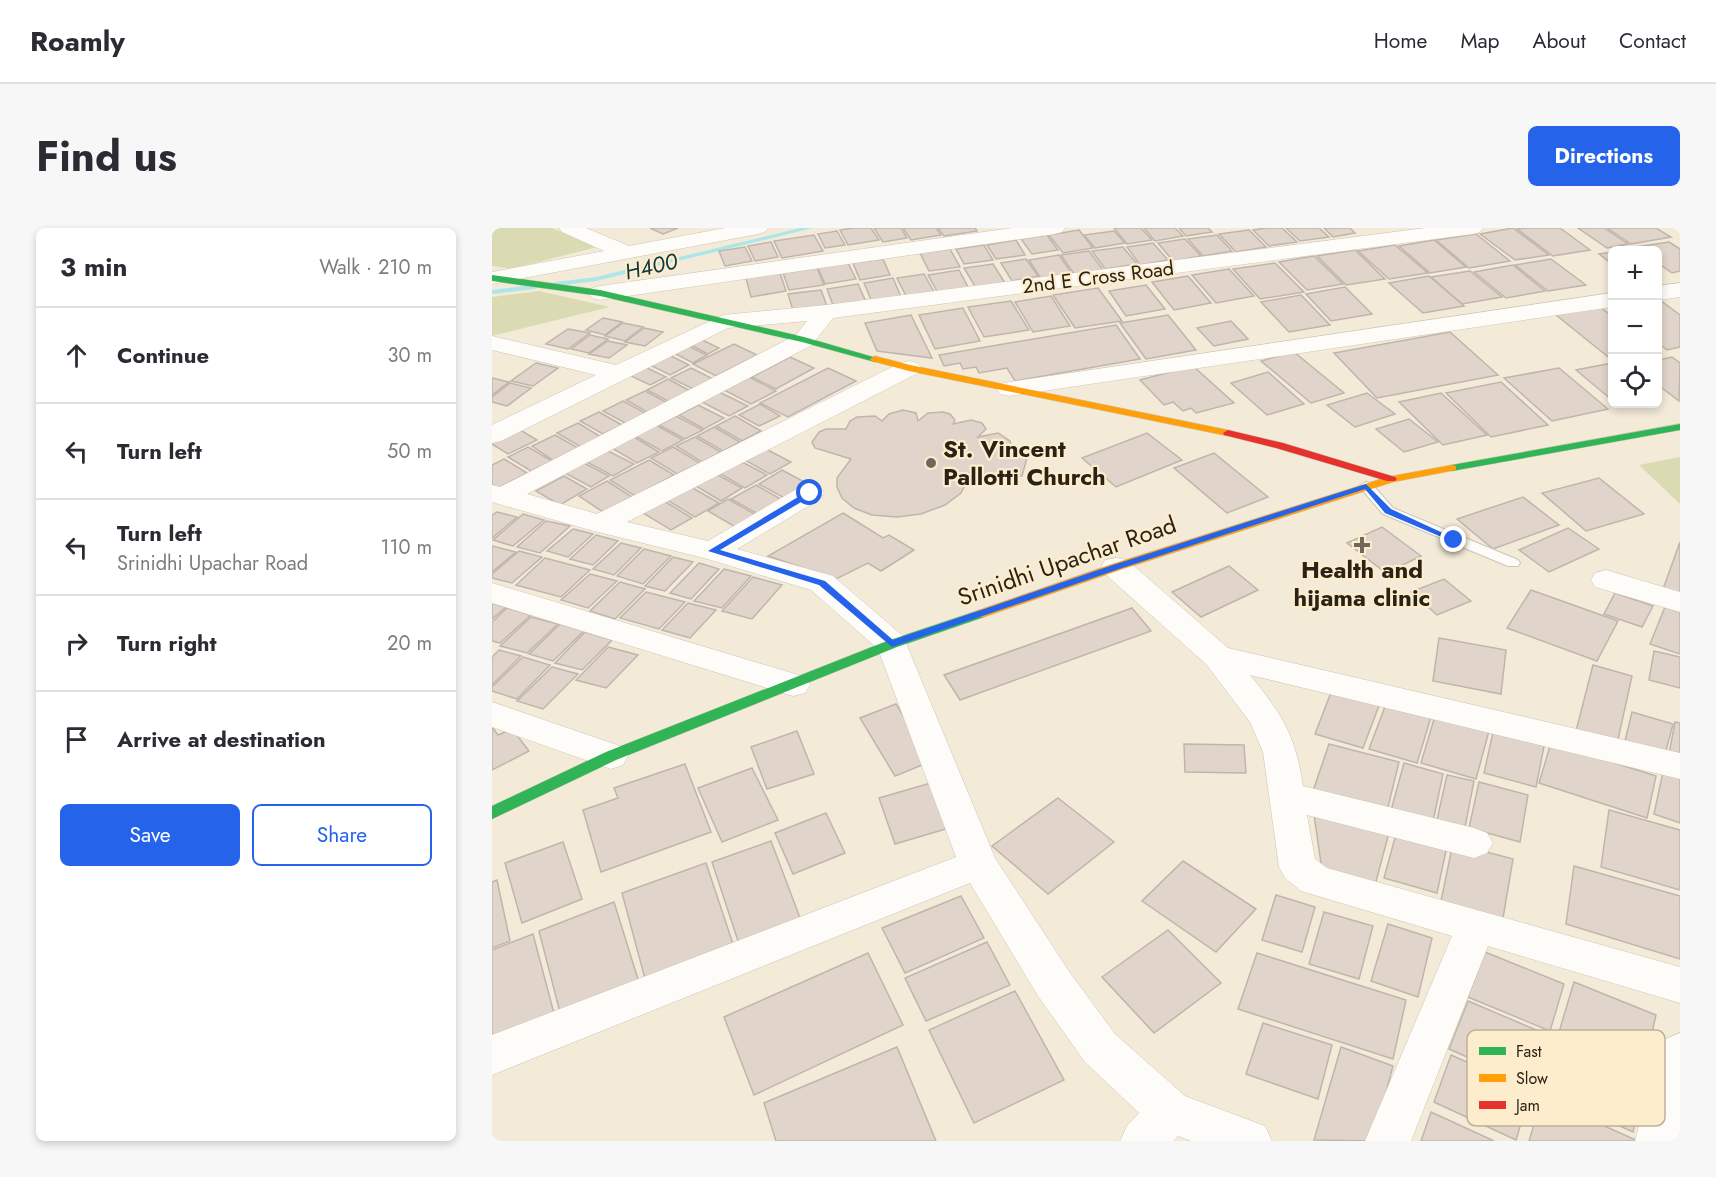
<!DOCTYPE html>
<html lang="en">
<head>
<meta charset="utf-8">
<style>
	body { margin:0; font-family:Jost,sans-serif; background:#f7f7f7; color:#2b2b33 }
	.controls { position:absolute; right:18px; top:18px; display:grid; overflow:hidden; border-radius:9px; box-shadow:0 3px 9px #0003 }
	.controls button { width:54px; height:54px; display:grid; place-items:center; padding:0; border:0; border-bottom:2px solid #e1e1e2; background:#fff; color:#2b2b33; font:30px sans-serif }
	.stop { position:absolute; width:18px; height:18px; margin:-14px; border:4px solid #2563eb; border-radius:50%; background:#fff }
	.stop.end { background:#2563eb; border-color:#fff; box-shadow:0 2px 6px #0008 }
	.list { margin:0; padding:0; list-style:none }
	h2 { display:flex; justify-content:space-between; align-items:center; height:78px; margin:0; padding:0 24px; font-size:26px }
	h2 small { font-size:20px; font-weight:400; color:#7c7c81 }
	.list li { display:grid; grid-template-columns:39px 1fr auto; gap:18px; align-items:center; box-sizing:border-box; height:96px; padding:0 24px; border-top:2px solid #e1e1e2 }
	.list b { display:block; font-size:22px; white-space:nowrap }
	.list p { margin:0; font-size:20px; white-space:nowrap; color:#7c7c81 }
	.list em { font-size:20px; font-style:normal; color:#7c7c81 }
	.actions { display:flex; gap:12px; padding:18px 24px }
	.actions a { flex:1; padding:14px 0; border:2px solid #2563eb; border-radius:9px; text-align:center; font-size:21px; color:#2563eb }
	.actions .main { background:#2563eb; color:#fff }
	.icon { flex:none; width:33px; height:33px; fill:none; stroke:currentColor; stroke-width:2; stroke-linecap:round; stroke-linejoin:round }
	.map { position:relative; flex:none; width:1188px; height:913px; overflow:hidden; border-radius:9px }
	header { display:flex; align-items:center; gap:36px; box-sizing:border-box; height:84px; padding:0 30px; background:#fff; border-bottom:2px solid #e1e1e2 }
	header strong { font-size:28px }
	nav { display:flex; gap:33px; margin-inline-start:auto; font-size:21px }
	.intro { display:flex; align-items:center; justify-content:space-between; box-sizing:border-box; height:144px; padding:0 36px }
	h1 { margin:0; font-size:42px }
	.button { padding:15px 27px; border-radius:9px; background:#2563eb; color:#fff; font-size:21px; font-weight:700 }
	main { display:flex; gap:36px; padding:0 36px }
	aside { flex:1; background:#fff; border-radius:9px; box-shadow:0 3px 9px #0003 }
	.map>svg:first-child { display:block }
</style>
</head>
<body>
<header>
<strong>Roamly</strong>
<nav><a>Home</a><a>Map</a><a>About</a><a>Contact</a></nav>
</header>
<div class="intro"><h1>Find us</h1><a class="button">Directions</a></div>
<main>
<aside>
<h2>3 min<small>Walk · 210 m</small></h2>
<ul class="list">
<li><svg class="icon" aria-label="ahead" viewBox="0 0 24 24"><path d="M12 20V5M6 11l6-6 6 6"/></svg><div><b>Continue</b></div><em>30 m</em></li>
<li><svg class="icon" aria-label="left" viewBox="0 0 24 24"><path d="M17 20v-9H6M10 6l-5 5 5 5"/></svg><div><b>Turn left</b></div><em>50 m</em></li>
<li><svg class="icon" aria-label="left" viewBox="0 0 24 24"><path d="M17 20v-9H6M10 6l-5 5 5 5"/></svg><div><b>Turn left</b><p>Srinidhi Upachar Road</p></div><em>110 m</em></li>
<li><svg class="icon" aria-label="right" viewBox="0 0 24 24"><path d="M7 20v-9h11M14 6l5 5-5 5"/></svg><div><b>Turn right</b></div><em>20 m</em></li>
<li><svg class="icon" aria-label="arrive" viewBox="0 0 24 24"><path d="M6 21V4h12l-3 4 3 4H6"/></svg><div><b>Arrive at destination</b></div></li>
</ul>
<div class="actions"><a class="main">Save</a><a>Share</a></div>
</aside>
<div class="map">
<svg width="1188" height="913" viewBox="0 0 1188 913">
	<rect width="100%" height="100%" fill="#f3ead8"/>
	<!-- green -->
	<g fill="#dbdbb3">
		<polygon points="0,0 60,0 105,19 19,41 0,38"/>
		<polygon points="47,63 118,79 0,108 0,69"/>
		<polygon points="1188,229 1188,276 1147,237"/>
	</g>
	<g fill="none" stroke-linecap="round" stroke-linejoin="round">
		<!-- stream -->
		<g fill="#ace6ea" fill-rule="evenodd">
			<polygon points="308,0 321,0 104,53 64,58 60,56 64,54 104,49"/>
			<polygon points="40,57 44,59 43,61 0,66 0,62"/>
		</g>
	</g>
	<!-- building -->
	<g fill="#e1d5cb" stroke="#c0b5ac" stroke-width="1.5">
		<polygon points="158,0 186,0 171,6"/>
		<polygon points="361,0 379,0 387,12 356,17 348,2"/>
		<polygon points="382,0 409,0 415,10 391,14"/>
		<polygon points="411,0 444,0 449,7 419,12"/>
		<polygon points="446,0 483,0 485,3 452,8"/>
		<polygon points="622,0 649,0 660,12 635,16"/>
		<polygon points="652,0 683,0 691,8 663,13"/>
		<polygon points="687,0 716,0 720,4 694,8"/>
		<polygon points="774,0 790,0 805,14 777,18 761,2"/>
		<polygon points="794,0 827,0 837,9 808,13"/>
		<polygon points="832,0 858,0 863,5 841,9"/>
		<polygon points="1021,0 1057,27 1023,32 988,6"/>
		<polygon points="1034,0 1068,0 1098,22 1061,28 1025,1"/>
		<polygon points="1086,0 1112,0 1136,16 1115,20"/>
		<polygon points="1115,0 1164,0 1179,9 1139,16"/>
		<polygon points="587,2 601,20 571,25 557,7"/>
		<polygon points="757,2 774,19 744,24 727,6"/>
		<polygon points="345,3 353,17 333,20 326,6"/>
		<polygon points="622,3 633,15 603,20 592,7"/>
		<polygon points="984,6 1018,33 977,40 944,12"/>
		<polygon points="322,7 331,23 290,30 282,13"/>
		<polygon points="555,7 566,22 540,26 529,11"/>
		<polygon points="725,7 740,23 711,28 696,11"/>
		<polygon points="693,11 709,28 681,33 666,15"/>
		<polygon points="524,12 533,27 504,31 495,17"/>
		<polygon points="942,12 974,39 938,45 907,18"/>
		<polygon points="279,14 286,29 263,33 256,18"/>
		<polygon points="1177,14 1188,21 1188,43 1180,45 1166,35 1166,22 1148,22 1144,19"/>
		<polygon points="661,15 676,32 648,37 635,19"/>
		<polygon points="492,17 501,32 472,36 464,21"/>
		<polygon points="903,17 936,45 897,51 866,23"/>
		<polygon points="253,19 260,33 233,38 227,23"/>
		<polygon points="631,19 645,36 613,41 600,23"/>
		<polygon points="458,21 468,39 437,43 428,25"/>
		<polygon points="863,22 893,51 854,57 825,28"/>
		<polygon points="597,23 611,42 582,46 569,27"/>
		<polygon points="1120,24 1120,36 1107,26"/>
		<polygon points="567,27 580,46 549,51 537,32"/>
		<polygon points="822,28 851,56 815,62 787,34"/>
		<polygon points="391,31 398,47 368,52 361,35"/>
		<polygon points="534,31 546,48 520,53 509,35"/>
		<polygon points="1059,31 1094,57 1056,63 1023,37"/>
		<polygon points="356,35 364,51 333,56 326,40"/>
		<polygon points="783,35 812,64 768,71 741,41"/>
		<polygon points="501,36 513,55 484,60 472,40"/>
		<polygon points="1021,37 1053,63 1014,70 982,44"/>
		<polygon points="325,40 332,57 297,62 291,45"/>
		<polygon points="737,41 762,68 724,75 700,47"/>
		<polygon points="467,42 477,61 446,65 436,47"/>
		<polygon points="978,43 1010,69 970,76 939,49"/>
		<polygon points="288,45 294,63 259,69 254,50"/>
		<polygon points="432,46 442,64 414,68 405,50"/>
		<polygon points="696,48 719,75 682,82 660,54"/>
		<polygon points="937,48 972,78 931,85 897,55"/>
		<polygon points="401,50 409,69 380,74 372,55"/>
		<polygon points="366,56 374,74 342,80 335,61"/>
		<polygon points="654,57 673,81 634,88 617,63"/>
		<polygon points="853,59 880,86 839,93 814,66"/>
		<polygon points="606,60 630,93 583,100 561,67"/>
		<polygon points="329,62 336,81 302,86 296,66"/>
		<polygon points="809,67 838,97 797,104 769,74"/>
		<polygon points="559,68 578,98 541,104 523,74"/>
		<polygon points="1168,72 1188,87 1188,119 1175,122 1166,115 1166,73"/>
		<polygon points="519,73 537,102 492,109 476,79"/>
		<polygon points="1108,79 1120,88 1120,132 1064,87"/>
		<polygon points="471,80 488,113 443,121 427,87"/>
		<polygon points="419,87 440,130 385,123 373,95"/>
		<polygon points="676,87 704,122 654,131 628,95"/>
		<polygon points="111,90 130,94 113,107 94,102"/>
		<polygon points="739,93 756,111 722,118 705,100"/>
		<polygon points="131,95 151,99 133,113 113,108"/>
		<polygon points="624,97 648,131 523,153 515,140 487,145 484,139 471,141 468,135 452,138 447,127"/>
		<polygon points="152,100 171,104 153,118 133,114"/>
		<polygon points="76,101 98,105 76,121 54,116"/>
		<polygon points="958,104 1006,147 885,170 842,125"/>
		<polygon points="98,107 116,111 97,125 79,121"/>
		<polygon points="208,111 227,120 216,126 197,116"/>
		<polygon points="116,113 135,117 117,130 97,126"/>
		<polygon points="242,116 265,127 224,148 201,136"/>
		<polygon points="196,118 215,127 201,135 182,125"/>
		<polygon points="802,124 852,165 819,175 769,133"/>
		<polygon points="177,127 197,137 178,147 158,137"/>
		<polygon points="298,129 322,140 284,161 260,149"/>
		<polygon points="1180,129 1188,135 1187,173 1166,157 1166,132"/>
		<polygon points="44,135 66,140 41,158 19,153"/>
		<polygon points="1120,135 1120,172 1084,142"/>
		<polygon points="701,138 742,175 704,185 699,180 691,183 681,174 672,177 648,152"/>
		<polygon points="153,139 174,149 158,157 137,147"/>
		<polygon points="199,140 223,152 203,162 179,150"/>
		<polygon points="336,140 364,153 296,189 268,175"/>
		<polygon points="1067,140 1116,181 1060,193 1012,150"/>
		<polygon points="776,144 812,176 775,187 739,155"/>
		<polygon points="257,149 284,163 259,176 232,162"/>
		<polygon points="0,150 17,154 0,167"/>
		<polygon points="176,151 200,164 178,174 155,162"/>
		<polygon points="1009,154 1056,197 999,209 954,165"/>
		<polygon points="18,155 39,160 15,178 0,174 0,169"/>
		<polygon points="153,163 176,175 157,185 134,172"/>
		<polygon points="227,164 256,178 237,188 208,173"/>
		<polygon points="875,165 903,186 863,199 835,177"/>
		<polygon points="949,165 995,207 951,217 907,174"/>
		<polygon points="131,173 155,186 135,196 111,183"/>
		<polygon points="268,176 288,188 267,198 247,187"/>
		<polygon points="206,177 232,190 212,201 187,187"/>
		<polygon points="411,182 424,185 426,193 436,185 451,184 458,186 463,192 461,196 479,192 490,195 494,201 486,209 506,205 518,213 519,217 507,226 523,223 530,225 535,230 530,248 476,245 475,253 469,265 453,277 429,286 405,289 380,287 362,280 350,270 345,259 345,250 359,231 323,220 320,214 327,204 334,201 354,201 358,193 365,189 383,188 390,193 397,186"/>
		<polygon points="107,184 130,197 111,206 88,193"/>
		<polygon points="184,188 211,202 193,211 167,197"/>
		<polygon points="243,188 269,203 250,213 224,198"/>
		<polygon points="917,191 946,214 912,224 884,201"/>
		<polygon points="86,195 109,209 89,219 65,205"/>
		<polygon points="164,197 191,212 170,223 143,208"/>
		<polygon points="222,199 248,214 231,223 205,208"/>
		<polygon points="25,200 45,212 16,226 0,216 0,212"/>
		<polygon points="655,205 690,232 624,259 590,230"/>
		<polygon points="63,207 86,220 62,233 40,218"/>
		<polygon points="142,209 167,224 145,235 120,220"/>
		<polygon points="203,209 229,224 210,234 184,218"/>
		<polygon points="36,219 60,233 39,243 16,229"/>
		<polygon points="181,219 208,235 185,246 159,230"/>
		<polygon points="272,220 299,234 278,246 251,231"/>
		<polygon points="114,222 142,236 121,248 93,233"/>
		<polygon points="722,225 776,269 735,285 682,240"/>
		<polygon points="12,231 35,245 6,260 0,257 0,237"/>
		<polygon points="157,232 182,247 143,268 118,252"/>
		<polygon points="248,233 275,247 253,260 227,245"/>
		<polygon points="92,235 117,248 99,259 73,245"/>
		<polygon points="290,242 318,257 294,271 267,256"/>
		<polygon points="224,246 250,260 229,273 204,258"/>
		<polygon points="72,248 95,261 68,277 44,263"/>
		<polygon points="1107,250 1152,286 1094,303 1050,265"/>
		<polygon points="115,253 140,269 111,284 87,268"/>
		<polygon points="264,257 292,273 268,287 239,271"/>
		<polygon points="199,259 227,275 203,289 175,272"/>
		<polygon points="1031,269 1067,297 1001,321 965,291"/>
		<polygon points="236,271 266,288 245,300 216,283"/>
		<polygon points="172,273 200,290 179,302 151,285"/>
		<polygon points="5,284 25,289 0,310 0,287"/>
		<polygon points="351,285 391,310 397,307 422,322 389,343 376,335 344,351 276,328"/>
		<polygon points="31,286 52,292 21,318 1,312"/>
		<polygon points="54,293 78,298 48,325 25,319"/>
		<polygon points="890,299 929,328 894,345 855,315"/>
		<polygon points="1076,300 1107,321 1057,344 1027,322"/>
		<polygon points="81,301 101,306 76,329 55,323"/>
		<polygon points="104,307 126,313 101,337 78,331"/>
		<polygon points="1188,314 1188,369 1170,364"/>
		<polygon points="129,315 149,320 122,347 101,341"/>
		<polygon points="0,318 24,324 0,344"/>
		<polygon points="152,321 179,328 151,356 125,348"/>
		<polygon points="27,323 50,329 20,355 0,350 0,346"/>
		<polygon points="181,329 201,334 173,363 153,358"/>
		<polygon points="53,330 98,342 69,369 24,357"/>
		<polygon points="207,335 227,341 199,371 178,365"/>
		<polygon points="737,338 766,362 709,389 680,364"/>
		<polygon points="232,341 259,348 230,380 202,373"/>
		<polygon points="98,346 125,353 96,380 69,372"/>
		<polygon points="261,349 290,357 260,391 230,383"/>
		<polygon points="952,351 979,373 945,387 919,364"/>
		<polygon points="128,354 153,361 123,391 98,383"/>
		<polygon points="1039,362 1126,393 1105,433 1015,400"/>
		<polygon points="154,364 193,374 167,401 128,390"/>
		<polygon points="1123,365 1161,378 1150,399 1112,386"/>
		<polygon points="0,375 14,379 0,391"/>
		<polygon points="196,375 224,382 198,410 170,402"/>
		<polygon points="1173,379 1188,384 1188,426 1158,416"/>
		<polygon points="15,380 39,387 8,415 0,413 0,394"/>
		<polygon points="640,380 659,403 468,472 452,447"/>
		<polygon points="39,389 66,396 35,425 8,418"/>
		<polygon points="68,396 92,403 61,433 37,426"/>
		<polygon points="93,404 120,412 90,442 63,435"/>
		<polygon points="947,410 1014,422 1009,466 941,453"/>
		<polygon points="116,419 146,427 114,460 84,452"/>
		<polygon points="7,422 29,428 0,457 0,429"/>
		<polygon points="1162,423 1188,429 1188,460 1157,452"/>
		<polygon points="31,429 58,437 25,471 0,463 0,459"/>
		<polygon points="1101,437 1140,448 1125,516 1084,503"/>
		<polygon points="60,439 86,446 51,481 25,473"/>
		<polygon points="840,462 888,475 871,520 823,506"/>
		<polygon points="404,476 440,533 403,548 368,490"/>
		<polygon points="894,476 939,489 925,535 877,521"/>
		<polygon points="1140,484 1181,496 1172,530 1132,517"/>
		<polygon points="943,488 997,503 984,551 929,535"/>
		<polygon points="1183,494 1188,495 1188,534 1176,531"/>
		<polygon points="0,499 6,507 20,501 37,523 0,542"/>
		<polygon points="1002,500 1053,513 1044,559 992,545"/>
		<polygon points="305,503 322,546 275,561 259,519"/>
		<polygon points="1059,515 1164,548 1155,590 1047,555"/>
		<polygon points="692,516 752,517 754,545 693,544"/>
		<polygon points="837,516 907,534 895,583 821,563"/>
		<polygon points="912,535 951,546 940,598 898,586"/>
		<polygon points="193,536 219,604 109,644 91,582 126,570 122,560"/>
		<polygon points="260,540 286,592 230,614 206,560"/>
		<polygon points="1171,544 1188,549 1188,595 1162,586"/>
		<polygon points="955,547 982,553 973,599 945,592"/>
		<polygon points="987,554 1036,567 1028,614 977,600"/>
		<polygon points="439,555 457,600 403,616 387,570"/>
		<polygon points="566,570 622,614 556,666 500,618"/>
		<polygon points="821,580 898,601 883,657 830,642"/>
		<polygon points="1117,582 1188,602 1188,662 1109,639"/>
		<polygon points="334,585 353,625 301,646 283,605"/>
		<polygon points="906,599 956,613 945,665 892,650"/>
		<polygon points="279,613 310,695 248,719 220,634"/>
		<polygon points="71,614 90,671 30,695 13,635"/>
		<polygon points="961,615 1021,631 1011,690 949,673"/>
		<polygon points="691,633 764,681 724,724 650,673"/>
		<polygon points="214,635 244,725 155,758 130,665"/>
		<polygon points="1082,638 1188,668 1188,731 1074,696"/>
		<polygon points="5,652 18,713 0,720 0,654"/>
		<polygon points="784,667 823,679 810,724 770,712"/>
		<polygon points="469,668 492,710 413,745 390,700"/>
		<polygon points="122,674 150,764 71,796 47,703"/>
		<polygon points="832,684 881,698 867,751 817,736"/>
		<polygon points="896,696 940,710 926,769 879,753"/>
		<polygon points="676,702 729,755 662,805 610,749"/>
		<polygon points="41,706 64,793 0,819 0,722"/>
		<polygon points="495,714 518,757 434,793 413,750"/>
		<polygon points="993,724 1072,756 1058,803 976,769"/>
		<polygon points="376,725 411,797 262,867 232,789"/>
		<polygon points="765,725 914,772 901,831 746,781"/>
		<polygon points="1082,754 1164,787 1152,840 1067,804"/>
		<polygon points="523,763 572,852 482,895 437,802"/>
		<polygon points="976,773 1056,807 1041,858 957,821"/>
		<polygon points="771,795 840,817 826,871 754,846"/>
		<polygon points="1064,810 1155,848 1141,904 1048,863"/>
		<polygon points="405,819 444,913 284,913 272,875"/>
		<polygon points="849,819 901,838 881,913 822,912"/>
		<polygon points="959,827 1039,862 1024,912 942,874"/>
		<polygon points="1050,870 1146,913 1037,913"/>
		<polygon points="939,884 1002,913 929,913"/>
	</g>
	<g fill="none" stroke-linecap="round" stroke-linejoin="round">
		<defs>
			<polygon id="lane" points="874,254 879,255 901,280 1026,332 1028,335 1026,338 1016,338 891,286 867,258"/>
			<g id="street">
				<polygon points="67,0 94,0 137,18 233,0 276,0 273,4 266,6 0,56 0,44 112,23 70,4"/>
				<polygon points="520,0 573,0 570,4 563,6 108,72 100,70 97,65 100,60 108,58"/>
				<polygon points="933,0 991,0 988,4 981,6 341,90 320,117 35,266 105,286 408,135 417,133 426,135 429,140 426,145 135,294 216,313 308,259 318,257 328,259 332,265 328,271 245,321 341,348 411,408 503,630 576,742 623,806 693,868 773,898 780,913 699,913 686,908 681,913 628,913 635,898 647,885 593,834 546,768 478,655 0,847 0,807 464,629 386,421 319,362 212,330 98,302 0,274 0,257 8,259 304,107 315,93 236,100 9,213 0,215 0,197 104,147 0,122 0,108 124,137 231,87 334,77"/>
				<polygon points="1188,55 1188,69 1166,72 1166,58"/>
				<polygon points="1120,65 1120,79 517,168 508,166 505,161 508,156 517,154"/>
				<path d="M624,330L635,332L736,420L1188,525V551L758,447C791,488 803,506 811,558L982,600L995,605L1001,615L995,625L982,630L815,587L823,631L835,640L1188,739V775L996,718L919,913H873L960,708L809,663L793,650L787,639L771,524L758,494L714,436L613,346L609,339L613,332Z"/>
				<polygon points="1114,342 1188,364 1188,384 1103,359 1099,352 1103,345"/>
				<polygon points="0,355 313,449 318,457 313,465 301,468 0,375"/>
				<polygon points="0,474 131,519 136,528 131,537 119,541 0,499"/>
				<polygon points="1188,805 1188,913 1143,913 1166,825 1173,811"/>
			</g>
			<g id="fast">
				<polygon points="0,47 108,62 312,109 388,131 383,134 310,114 108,68 0,53"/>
				<polygon points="1188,196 1188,202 960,243 954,240 960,237"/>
				<polygon points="488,382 494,386 492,389 405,419 124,532 0,591 0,578 114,524 395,413"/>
			</g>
			<g id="slow">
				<polygon points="383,128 418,137 736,202 741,205 736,208 417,143 380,133 378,131"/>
				<polygon points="960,237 964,238 964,242 901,254 628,342 492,389 484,389 482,386 484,383 620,336 895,249"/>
			</g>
			<polygon id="jam" points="736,202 791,215 903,249 905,251 903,253 895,253 784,220 732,207 731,205"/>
		</defs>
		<!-- lane casing -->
		<use href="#lane" stroke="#ccc5b7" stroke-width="2"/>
		<!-- street casing -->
		<use href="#street" stroke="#ccc5b7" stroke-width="1"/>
		<!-- fast casing -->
		<use href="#fast" stroke="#ccc5b7" stroke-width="1"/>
		<!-- slow casing -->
		<use href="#slow" stroke="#ccc5b7" stroke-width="1"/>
		<!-- jam casing -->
		<use href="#jam" stroke="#ccc5b7" stroke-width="1"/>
		<!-- lane -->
		<use href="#lane" fill="#fdfcf9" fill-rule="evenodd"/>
		<!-- street -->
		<use href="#street" fill="#fdfcf9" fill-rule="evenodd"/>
		<!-- fast -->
		<use href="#fast" fill="#30b455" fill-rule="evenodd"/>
		<!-- slow -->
		<use href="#slow" fill="#ff9f0a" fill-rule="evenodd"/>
		<!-- jam -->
		<use href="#jam" fill="#e5322d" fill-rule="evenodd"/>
	</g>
	<!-- route -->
	<polygon fill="#2563eb" points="874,256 899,281 966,312 959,313 893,285 873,261 627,341 400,419 327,357 216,323 316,263 321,263 321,267 228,322 333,353 401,412 621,337"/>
	<!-- markers -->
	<g fill="#70695b" stroke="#feedcd" stroke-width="2">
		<circle cx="439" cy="235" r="6"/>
		<path d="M867 308h6v6h6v6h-6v6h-6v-6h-6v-6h6z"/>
	</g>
	<g text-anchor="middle" stroke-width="4.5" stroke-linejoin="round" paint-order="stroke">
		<!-- far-street labels -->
		<g font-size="20" fill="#292317" stroke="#feedcd">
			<text transform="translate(606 49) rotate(-7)" y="7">2nd E Cross Road</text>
		</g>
		<!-- far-water labels -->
		<g font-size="22" font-style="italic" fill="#0c373d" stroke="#feedcd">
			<text transform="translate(159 38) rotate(-13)" y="8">H400</text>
		</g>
		<!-- poi labels -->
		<g font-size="24" font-weight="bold" fill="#292317" stroke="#feedcd" text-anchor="start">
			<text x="451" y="229">St. Vincent<tspan x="451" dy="28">Pallotti Church</tspan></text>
			<text x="870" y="350" text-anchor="middle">Health and<tspan x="870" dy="28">hijama clinic</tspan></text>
		</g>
		<!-- street labels -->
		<g font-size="24" fill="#292317" stroke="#feedcd">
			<text transform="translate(575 333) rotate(-19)" y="8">Srinidhi Upachar Road</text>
		</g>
	</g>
	<!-- legend -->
	<rect x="975" y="802" width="198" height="96" rx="9" fill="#feedcd" stroke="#beb096" stroke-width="1.5"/>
	<rect x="987" y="819" width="27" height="8" fill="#30b455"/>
	<rect x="987" y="846" width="27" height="8" fill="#ff9f0a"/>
	<rect x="987" y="873" width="27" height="8" fill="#e5322d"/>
	<g font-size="16" fill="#292317">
		<text x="1024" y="829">Fast</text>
		<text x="1024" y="856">Slow</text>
		<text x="1024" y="883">Jam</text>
	</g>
</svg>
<div class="controls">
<button>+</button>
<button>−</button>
<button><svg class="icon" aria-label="locate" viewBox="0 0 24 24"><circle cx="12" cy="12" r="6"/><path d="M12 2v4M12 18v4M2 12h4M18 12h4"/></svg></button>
</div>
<div class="stop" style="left:318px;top:265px"></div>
<div class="stop end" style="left:962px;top:312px"></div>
</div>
</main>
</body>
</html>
